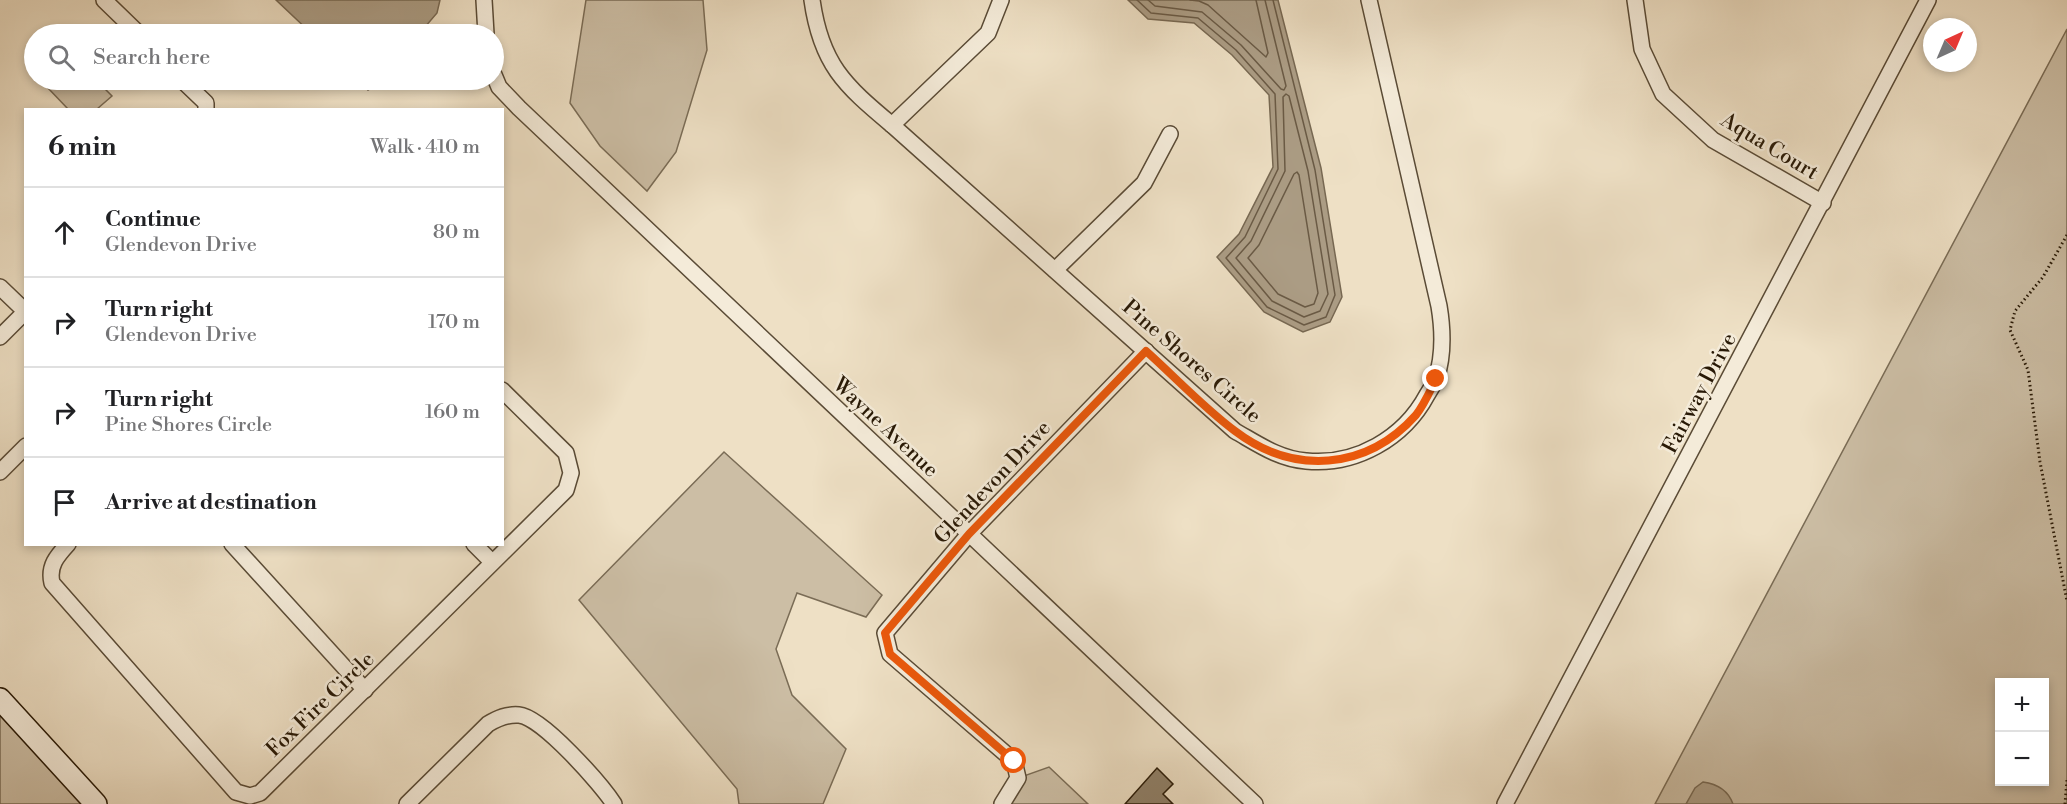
<!DOCTYPE html>
<html lang="en">
<head>
<meta charset="utf-8">
<style>
	body { margin:0; font-family:"Libre Bodoni",serif; background:#f2f2f2; color:#202124 }
	.controls { position:absolute; right:18px; bottom:18px; display:grid; overflow:hidden; border-radius:0px; box-shadow:0 3px 9px #0003 }
	.controls button { width:54px; height:54px; display:grid; place-items:center; padding:0; border:0; border-bottom:2px solid #e0e0e0; background:#fff; color:#202124; font:30px sans-serif }
	.compass { position:absolute; left:1923px; top:18px; width:54px; height:54px; border-radius:50%; background:#fff; box-shadow:0 3px 9px #0003; rotate:44deg }
	.stop { position:absolute; width:18px; height:18px; margin:-14px; border:4px solid #ea580c; border-radius:50%; background:#fff }
	.stop.end { background:#ea580c; border-color:#fff; box-shadow:0 2px 6px #0008 }
	.list { margin:0; padding:0; list-style:none }
	h2 { display:flex; justify-content:space-between; align-items:center; height:78px; margin:0; padding:0 24px; font-size:26px }
	h2 small { font-size:20px; font-weight:400; color:#757577 }
	.list li { display:grid; grid-template-columns:39px 1fr auto; gap:18px; align-items:center; box-sizing:border-box; height:90px; padding:0 24px; border-top:2px solid #e0e0e0 }
	.list b { display:block; font-size:22px; white-space:nowrap }
	.list p { margin:0; font-size:20px; white-space:nowrap; color:#757577 }
	.list em { font-size:20px; font-style:normal; color:#757577 }
	.icon { flex:none; width:33px; height:33px; fill:none; stroke:currentColor; stroke-width:2; stroke-linecap:round; stroke-linejoin:round }
	.map { position:relative; flex:none; width:2067px; height:804px; overflow:hidden }
	.search { position:absolute; background:#fff; box-shadow:0 3px 9px #0003; left:24px; top:24px; width:480px; height:66px; display:flex; align-items:center; gap:15px; box-sizing:border-box; padding:0 21px; border-radius:33px; color:#757577; font-size:22px }
	.panel { position:absolute; background:#fff; box-shadow:0 3px 9px #0003; left:24px; top:108px; width:480px; height:438px; border-radius:0px }
	.map>svg:first-child { display:block }
</style>
</head>
<body>
<div class="map">
<svg width="2067" height="804" viewBox="0 0 2067 804">
	<rect width="100%" height="100%" fill="#eee0c5"/>
	<filter id="stains"><feTurbulence type="fractalNoise" baseFrequency=".00333" numOctaves="4"/><feColorMatrix values="0 0 0 0 .2 0 0 0 0 .09 0 0 0 0 .02 0 0 0 .5 -.17"/></filter>
	<radialGradient id="worn" r=".72"><stop offset=".6" stop-color="#630" stop-opacity="0"/><stop offset="1" stop-color="#630" stop-opacity=".3"/></radialGradient>
	<!-- green -->
	<g fill="#ccbea5" stroke="#7a6c56" stroke-width="1.5" fill-rule="evenodd">
		<polygon points="586,0 703,0 707,50 676,152 647,191 600,146 570,103"/>
		<path d="M2067,29V804H1655ZM2000,682H2044V782H2000Z"/>
		<polygon points="57,80 96,80 112,96 97,109 68,109 48,88"/>
		<polygon points="724,452 882,595 866,617 797,593 776,649 792,695 846,749 823,804 739,804 737,789 579,600"/>
		<polygon points="0,711 84,804 0,804"/>
		<polygon points="1049,767 1088,804 1002,804 1018,778"/>
	</g>
	<!-- water -->
	<g fill="#ab9c84" stroke="#776852" stroke-width="1.5">
		<polygon points="276,0 440,0 437,13 419,34 312,34"/>
		<polygon points="1128,0 1278,0 1321,168 1342,297 1330,322 1303,332 1264,312 1217,257 1239,234 1273,167 1269,95 1232,55 1194,23 1148,19"/>
		<polygon points="358,80 385,80 368,90"/>
		<path d="M1703,782C1718,784 1728,790 1733,804H1686L1695,788Z"/>
	</g>
	<g fill="none" stroke-linecap="round" stroke-linejoin="round">
		<!-- shore -->
		<g stroke="#6a5a45" stroke-width="1.5">
			<polyline points="1137,0 1151,13 1198,18 1236,50 1275,94 1278,169 1245,237 1226,258 1267,307 1304,325 1326,317 1335,295 1315,170 1273,0"/>
			<polyline points="1148,0 1155,6 1202,12 1241,45 1281,89 1284,90 1286,86 1265,0"/>
			<polyline points="1190,0 1199,1 1208,5 1266,57 1268,53 1256,0"/>
			<polygon points="1286,94 1289,96 1308,171 1328,294 1320,311 1304,317 1272,301 1236,258 1251,241 1285,171 1283,97"/>
			<polygon points="1297,172 1299,175 1318,293 1314,304 1305,307 1278,294 1248,258 1259,245 1294,174"/>
		</g>
	</g>
	<!-- building -->
	<polygon fill="#8f8069" stroke="#281906" stroke-width="1.5" points="1157,768 1173,784 1163,794 1173,804 1125,804"/>
	<g fill="none" stroke-linecap="round" stroke-linejoin="round">
		<defs>
			<g id="street">
				<polyline points="104,0 139,34"/>
				<polyline points="484,0 486,34"/>
				<path d="M812,0C821,64 844,85 892,125L1235,431C1258,444 1279,459 1306,461C1356,466 1404,438 1427,395C1430,390 1434,384 1436,379C1444,355 1443,330 1439,306L1369,0"/>
				<polyline points="1635,0 1642,49 1663,94 1713,140 1823,203"/>
				<polyline points="494,75 499,87 519,108 1255,804"/>
				<polyline points="182,80 206,103 206,110"/>
				<polyline points="892,125 988,33 1001,0"/>
				<polyline points="1055,270 1144,183 1170,134"/>
				<polyline points="0,287 25,311"/>
				<polyline points="0,337 26,311"/>
				<polyline points="0,472 26,446"/>
				<path d="M68,544C57,556 48,566 52,583L236,792L250,796L260,793L566,490L571,473L566,453L502,390"/>
				<polyline points="232,544 365,690"/>
				<polyline points="474,544 492,562"/>
				<path d="M407,804L488,724C498,718 507,714 519,715C542,717 601,784 614,804"/>
				<polyline points="1002,804 1018,778 1014,761 890,654 885,633 969,534 1146,351"/>
				<polyline points="1505,804 1928,0"/>
			</g>
			<polyline id="secondary" points="0,699 96,804"/>
		</defs>
		<!-- street casing -->
		<use href="#street" stroke="#5a4b36" stroke-width="18"/>
		<!-- secondary casing -->
		<use href="#secondary" stroke="#281906" stroke-width="24"/>
		<!-- path -->
		<g stroke="#281906" stroke-width="3" stroke-dasharray="1.5 3" stroke-linecap="butt">
			<polyline points="2067,235 2043,277 2015,311 2010,330 2028,370 2040,462 2067,601"/>
			<polyline points="2065,804 2067,780"/>
		</g>
		<!-- street -->
		<use href="#street" stroke="#f4ebd9" stroke-width="15"/>
		<!-- secondary -->
		<use href="#secondary" stroke="#f4ebd9" stroke-width="21"/>
	</g>
	<g fill="none" stroke-linecap="round" stroke-linejoin="round">
		<!-- route -->
		<path stroke="#ea580c" stroke-width="8" d="M1014,761L890,654L885,633L969,534L1146,351C1175,377 1204,408 1235,431C1293,475 1366,471 1416,415C1424,405 1430,391 1436,379"/>
	</g>
	<g text-anchor="middle" stroke-width="5" stroke-linejoin="round" paint-order="stroke">
		<!-- street labels -->
		<g font-size="21" fill="#281906" stroke="#f4ebd9">
			<text transform="translate(1770 146) rotate(31)" y="7">Aqua Court</text>
			<text transform="translate(1192 361) rotate(41)" y="7">Pine Shores Circle</text>
			<text transform="translate(1699 393) rotate(-62)" y="7">Fairway Drive</text>
			<text transform="translate(886 427) rotate(43)" y="7">Wayne Avenue</text>
			<text transform="translate(992 482) rotate(-47)" y="7">Glendevon Drive</text>
			<text transform="translate(320 704) rotate(-44)" y="7">Fox Fire Circle</text>
		</g>
	</g>
	<rect width="100%" height="100%" filter="url(#stains)"/>
	<rect width="100%" height="100%" fill="url(#worn)"/>
</svg>
<div class="controls">
<button>+</button>
<button>−</button>
</div>
<svg class="compass" viewBox="-18 -18 36 36"><path d="M0-13l5 13h-10z" fill="#e53935"/><path d="M0 13l5-13h-10z" fill="#757577"/></svg>
<div class="stop" style="left:1014px;top:761px"></div>
<div class="stop end" style="left:1436px;top:379px"></div>
<div class="search"><svg class="icon" aria-label="search" viewBox="0 0 24 24"><circle cx="10" cy="10" r="6"/><path d="M15 15l6 6"/></svg>Search here</div>
<section class="panel">
<h2>6 min<small>Walk · 410 m</small></h2>
<ul class="list">
<li><svg class="icon" aria-label="ahead" viewBox="0 0 24 24"><path d="M12 20V5M6 11l6-6 6 6"/></svg><div><b>Continue</b><p>Glendevon Drive</p></div><em>80 m</em></li>
<li><svg class="icon" aria-label="right" viewBox="0 0 24 24"><path d="M7 20v-9h11M14 6l5 5-5 5"/></svg><div><b>Turn right</b><p>Glendevon Drive</p></div><em>170 m</em></li>
<li><svg class="icon" aria-label="right" viewBox="0 0 24 24"><path d="M7 20v-9h11M14 6l5 5-5 5"/></svg><div><b>Turn right</b><p>Pine Shores Circle</p></div><em>160 m</em></li>
<li><svg class="icon" aria-label="arrive" viewBox="0 0 24 24"><path d="M6 21V4h12l-3 4 3 4H6"/></svg><div><b>Arrive at destination</b></div></li>
</ul>
</section>
</div>
</body>
</html>
